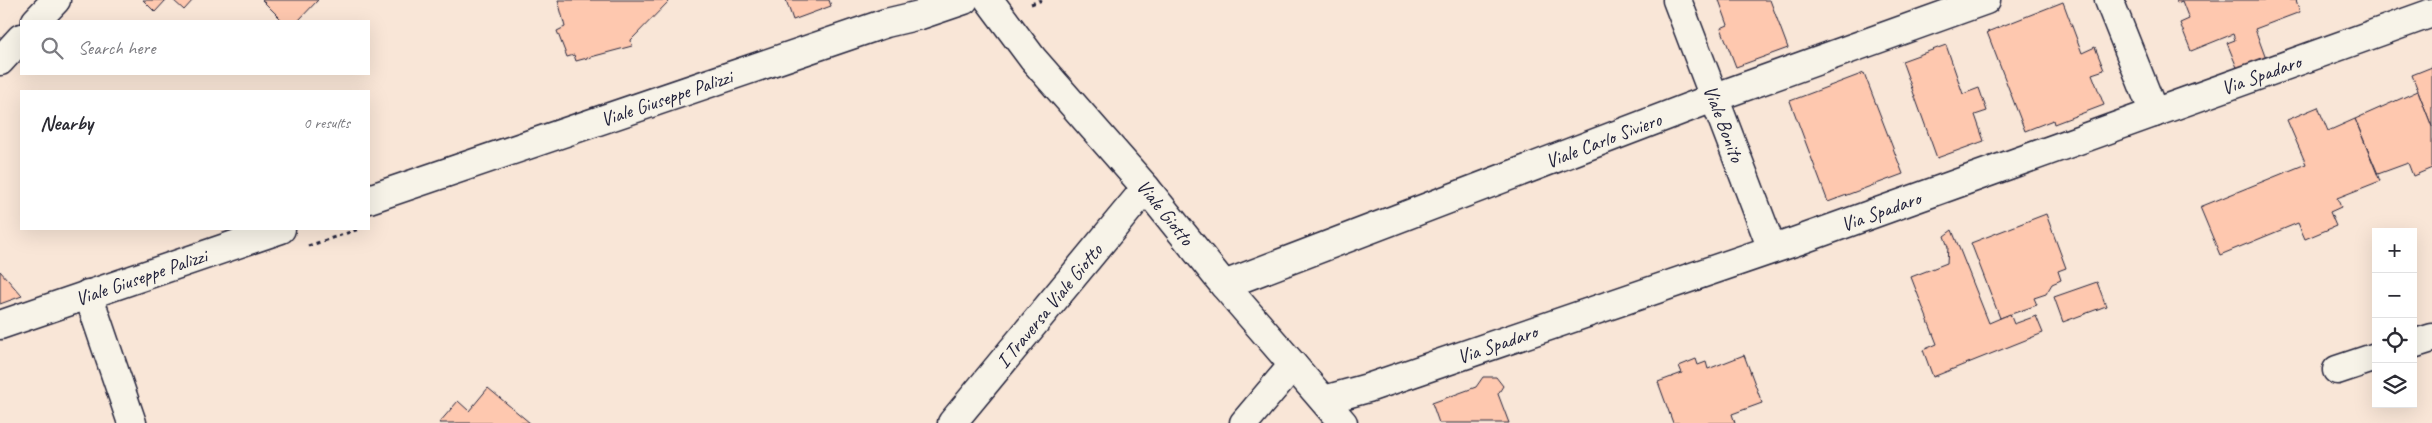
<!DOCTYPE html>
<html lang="en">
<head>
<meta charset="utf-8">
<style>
	body { margin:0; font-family:Caveat,sans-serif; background:#f2f2f3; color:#2b2b33 }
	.controls { position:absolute; right:15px; bottom:15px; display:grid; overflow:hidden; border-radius:0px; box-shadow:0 5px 20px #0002 }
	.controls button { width:45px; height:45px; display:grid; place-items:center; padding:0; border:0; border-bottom:1px solid #e1e1e2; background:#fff; color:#2b2b33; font:25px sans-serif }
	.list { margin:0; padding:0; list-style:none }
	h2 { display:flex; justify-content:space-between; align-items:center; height:65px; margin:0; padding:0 20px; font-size:21px }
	h2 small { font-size:16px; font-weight:400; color:#7c7c81 }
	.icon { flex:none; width:28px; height:28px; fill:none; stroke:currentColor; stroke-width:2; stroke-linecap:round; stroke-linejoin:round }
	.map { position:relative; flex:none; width:2432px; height:423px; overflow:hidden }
	.search { position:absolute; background:#fff; box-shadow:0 5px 20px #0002; left:20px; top:20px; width:350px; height:55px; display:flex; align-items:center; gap:12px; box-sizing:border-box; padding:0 18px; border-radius:0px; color:#7c7c81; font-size:19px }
	.panel { position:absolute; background:#fff; box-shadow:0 5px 20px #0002; left:20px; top:90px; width:350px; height:140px; border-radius:0px }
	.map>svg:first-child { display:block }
</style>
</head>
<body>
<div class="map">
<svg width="2432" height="423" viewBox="0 0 2432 423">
	<rect width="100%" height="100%" fill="#f9e6d7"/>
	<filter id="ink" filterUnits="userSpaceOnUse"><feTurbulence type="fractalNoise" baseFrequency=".02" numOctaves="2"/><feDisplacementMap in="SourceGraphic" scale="10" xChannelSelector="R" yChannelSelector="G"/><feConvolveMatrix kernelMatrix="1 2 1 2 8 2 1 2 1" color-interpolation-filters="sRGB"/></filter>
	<g filter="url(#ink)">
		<!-- building -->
		<g fill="#fec8af" stroke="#22223b">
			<polygon points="143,0 166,0 155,12"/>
			<polygon points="173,0 193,0 184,10"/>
			<polygon points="262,0 318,0 298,21 283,21"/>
			<polygon points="558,0 670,0 631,40 632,46 576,61 574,55 567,57 557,31 565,27"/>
			<polygon points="786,0 829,0 831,6 793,20"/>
			<polygon points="1719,0 1770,0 1788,48 1736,67 1721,28 1728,25"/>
			<polygon points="2176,0 2296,0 2300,12 2255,29 2266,59 2238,70 2227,43 2235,40 2233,34 2191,51 2180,23 2189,19 2182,1 2177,3"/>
			<polygon points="2063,2 2082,53 2095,47 2104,70 2092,74 2104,105 2054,124 2053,120 2025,131 1987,32"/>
			<polygon points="1946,45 1963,94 1979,88 1987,111 1975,115 1984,141 1937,158 1902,61"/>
			<polygon points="2432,67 2432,127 2412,75"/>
			<polygon points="1864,73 1903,174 1828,202 1790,101"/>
			<polygon points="2418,91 2432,127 2432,168 2413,176 2408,163 2378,174 2355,119"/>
			<polygon points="2318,107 2328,131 2355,119 2380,181 2337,198 2341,207 2330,212 2336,226 2305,239 2298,223 2220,255 2200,207 2306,164 2287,120"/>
			<polygon points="2046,214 2066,268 2058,271 2061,280 2052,284 2046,294 2034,298 2037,305 2000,318 1971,243"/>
			<polygon points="1952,230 1989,323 2010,314 2014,324 2036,316 2043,333 1933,377 1923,350 1937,344 1911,277 1947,263 1948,247 1944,236"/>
			<polygon points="0,271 22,296 0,304"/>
			<polygon points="2097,282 2106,306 2063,322 2054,297"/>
			<polygon points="1744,355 1762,403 1732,414 1735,423 1673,423 1658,382 1682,373 1679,366 1696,359 1698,365 1706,362 1708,369"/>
			<polygon points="1483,377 1496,377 1503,386 1498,394 1509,423 1439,423 1432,403 1476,387"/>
			<polygon points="488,388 530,423 439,423 458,401 469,411"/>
		</g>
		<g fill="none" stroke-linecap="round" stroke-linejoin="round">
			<defs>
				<g id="minor">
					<path id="s1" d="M989,0L1033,59L1146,188L1224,285L1343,423"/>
					<path id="s2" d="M1677,0L1772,249"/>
					<polyline points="2109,0 2154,113"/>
					<polyline points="36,21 56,0"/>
					<polyline points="0,61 21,38"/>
					<path id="s3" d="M369,199L886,23L920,15L964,0"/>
					<path id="s4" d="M1224,285L1713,98L1986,0"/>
					<polyline points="88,294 132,423"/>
					<path id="s5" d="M0,325L281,229"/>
					<polyline points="2413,344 2432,338"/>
					<polyline points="2337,370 2376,357"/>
					<path id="s6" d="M1324,400L1368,388L1797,241L2432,13"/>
					<path id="s7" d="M952,423L1146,188"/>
					<polyline points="1244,423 1293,365"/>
				</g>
			</defs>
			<!-- minor casing -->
			<use href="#minor" stroke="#22223b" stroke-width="31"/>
			<!-- path -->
			<g stroke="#22223b" stroke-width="3" stroke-dasharray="4 4" stroke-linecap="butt">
				<polyline points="1031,4 1042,0"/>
				<polyline points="308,246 359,229"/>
			</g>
			<!-- minor -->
			<use href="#minor" stroke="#f7f3e8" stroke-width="28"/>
		</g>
	</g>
	<g text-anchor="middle" stroke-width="4.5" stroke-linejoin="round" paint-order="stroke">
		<!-- street labels -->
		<g font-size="20" fill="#22223b" stroke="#f7f3e8">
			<text dy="7" stroke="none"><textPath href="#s6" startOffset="992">Via Spadaro</textPath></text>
			<text dy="7" stroke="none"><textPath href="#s3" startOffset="314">Viale Giuseppe Palizzi</textPath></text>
			<text dy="7" stroke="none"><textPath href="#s2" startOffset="132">Viale Bonito</textPath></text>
			<text dy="7" stroke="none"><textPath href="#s4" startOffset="406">Viale Carlo Siviero</textPath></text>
			<text dy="7" stroke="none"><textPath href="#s6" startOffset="588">Via Spadaro</textPath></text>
			<text dy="7" stroke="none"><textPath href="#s1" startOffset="276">Viale Giotto</textPath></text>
			<text dy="7" stroke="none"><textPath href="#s5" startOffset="149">Viale Giuseppe Palizzi</textPath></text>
			<text dy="7" stroke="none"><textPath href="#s7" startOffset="152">I Traversa Viale Giotto</textPath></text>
			<text dy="7" stroke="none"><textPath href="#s6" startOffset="182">Via Spadaro</textPath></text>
		</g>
	</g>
</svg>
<div class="controls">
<button>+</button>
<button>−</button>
<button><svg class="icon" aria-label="locate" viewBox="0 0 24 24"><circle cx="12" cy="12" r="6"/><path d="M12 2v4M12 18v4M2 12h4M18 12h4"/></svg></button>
<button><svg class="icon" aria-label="layers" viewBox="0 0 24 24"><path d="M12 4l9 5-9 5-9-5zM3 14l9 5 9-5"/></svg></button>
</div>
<div class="search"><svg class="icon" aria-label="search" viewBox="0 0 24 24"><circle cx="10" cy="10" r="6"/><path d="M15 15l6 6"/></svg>Search here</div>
<section class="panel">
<h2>Nearby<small>0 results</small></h2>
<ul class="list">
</ul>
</section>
</div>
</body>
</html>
